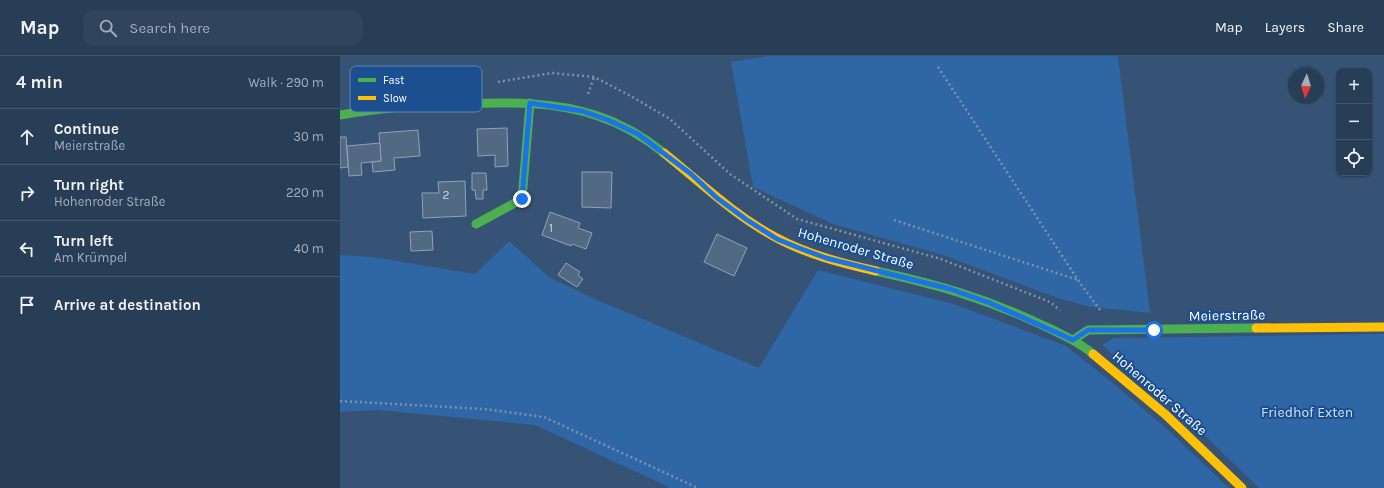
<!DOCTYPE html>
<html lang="en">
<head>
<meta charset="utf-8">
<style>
	body { margin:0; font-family:Karla,sans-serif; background:#30455d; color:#f1f3f6 }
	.controls { position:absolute; right:12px; top:12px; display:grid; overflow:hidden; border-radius:8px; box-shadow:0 1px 3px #0004 }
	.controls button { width:36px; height:36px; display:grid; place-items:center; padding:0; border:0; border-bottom:1px solid #44576d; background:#283e57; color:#f1f3f6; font:20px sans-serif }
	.compass { position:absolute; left:948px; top:12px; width:36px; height:36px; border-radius:50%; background:#283e57; box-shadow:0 1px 3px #0004; rotate:184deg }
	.stop { position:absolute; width:12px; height:12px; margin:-9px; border:3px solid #1a73e8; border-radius:50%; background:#fff }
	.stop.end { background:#1a73e8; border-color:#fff; box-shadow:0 1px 4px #0008 }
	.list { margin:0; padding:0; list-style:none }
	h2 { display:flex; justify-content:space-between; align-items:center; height:52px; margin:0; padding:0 16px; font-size:17px }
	h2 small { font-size:13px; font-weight:400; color:#a5aeba }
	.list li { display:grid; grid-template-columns:26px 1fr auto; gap:12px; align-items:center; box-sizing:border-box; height:56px; padding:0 16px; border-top:1px solid #44576d }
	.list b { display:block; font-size:15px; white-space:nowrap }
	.list p { margin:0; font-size:13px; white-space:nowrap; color:#a5aeba }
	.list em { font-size:13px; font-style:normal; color:#a5aeba }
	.icon { flex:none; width:22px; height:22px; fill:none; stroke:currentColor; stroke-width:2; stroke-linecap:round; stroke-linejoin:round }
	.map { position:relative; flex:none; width:1044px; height:432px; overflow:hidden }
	header { display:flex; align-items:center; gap:24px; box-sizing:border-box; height:56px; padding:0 20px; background:#283e57; border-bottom:1px solid #44576d }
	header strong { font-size:19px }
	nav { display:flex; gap:22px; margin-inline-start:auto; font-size:14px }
	.search { width:280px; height:36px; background:#30455d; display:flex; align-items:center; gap:10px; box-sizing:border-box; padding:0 14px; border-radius:12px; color:#a5aeba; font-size:15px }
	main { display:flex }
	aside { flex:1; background:#283e57 }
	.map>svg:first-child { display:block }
</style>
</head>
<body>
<header>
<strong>Map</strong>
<div class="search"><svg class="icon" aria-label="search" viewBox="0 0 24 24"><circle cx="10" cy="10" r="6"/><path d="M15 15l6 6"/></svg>Search here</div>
<nav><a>Map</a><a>Layers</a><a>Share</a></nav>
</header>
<main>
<aside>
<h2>4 min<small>Walk · 290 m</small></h2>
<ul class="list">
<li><svg class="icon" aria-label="ahead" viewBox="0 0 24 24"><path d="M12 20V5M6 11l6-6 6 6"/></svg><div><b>Continue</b><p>Meierstraße</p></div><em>30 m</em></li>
<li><svg class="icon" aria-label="right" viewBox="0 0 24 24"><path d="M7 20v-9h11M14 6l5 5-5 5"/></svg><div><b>Turn right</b><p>Hohenroder Straße</p></div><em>220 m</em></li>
<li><svg class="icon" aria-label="left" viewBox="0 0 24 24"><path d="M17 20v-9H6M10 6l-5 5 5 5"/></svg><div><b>Turn left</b><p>Am Krümpel</p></div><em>40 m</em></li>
<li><svg class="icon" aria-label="arrive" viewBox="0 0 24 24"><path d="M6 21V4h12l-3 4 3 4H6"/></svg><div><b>Arrive at destination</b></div></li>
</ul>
</aside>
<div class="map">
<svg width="1044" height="432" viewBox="0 0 1044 432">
	<rect width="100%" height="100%" fill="#365274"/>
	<!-- green -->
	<g fill="#2f66a5">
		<polygon points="429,0 778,0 810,257 750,251 715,241 603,199 493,168 413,131 391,6"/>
		<polygon points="169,185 209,221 250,241 419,312 478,214 614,248 726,290 774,328 828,374 889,432 331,432 195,369 38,354 0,356 0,199 33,201 135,218"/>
		<polygon points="1044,278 1044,432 919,432 861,376 762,289 773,282"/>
	</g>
	<!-- building -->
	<g fill="#526984" stroke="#92a2b6">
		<polygon points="167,72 168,110 155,111 155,99 138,100 137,73"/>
		<polygon points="78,74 80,100 54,102 55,114 33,116 32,106 41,105 39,77"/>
		<polygon points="0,81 6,81 8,111 0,112"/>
		<polygon points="40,87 41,105 21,107 22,119 9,120 7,90"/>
		<polygon points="242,116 272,116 271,152 242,151"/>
		<polygon points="132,117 146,117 147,134 143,134 143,143 136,143 135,134 132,134"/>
		<polygon points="125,125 126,160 83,162 82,137 99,137 98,126"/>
		<polygon points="210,156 240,167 238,172 252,177 246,193 232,188 231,190 202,179"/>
		<polygon points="92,175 93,194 71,195 70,176"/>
		<polygon points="377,178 407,192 394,220 364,206"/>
		<polygon points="226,207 240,216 238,219 243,223 237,231 218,219"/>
	</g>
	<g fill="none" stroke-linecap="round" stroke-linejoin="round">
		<!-- path -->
		<g stroke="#7d92a8" stroke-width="2.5" stroke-dasharray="2 3" stroke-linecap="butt">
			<polyline points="598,11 738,224 760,254"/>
			<polyline points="158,26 212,17 254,21 289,39 330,63 390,118 457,163 601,203 710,246 720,254"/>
			<polyline points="248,38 254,21"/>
			<polyline points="554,164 738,224"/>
			<polyline points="0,345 144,353 204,361 358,432"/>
		</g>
		<!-- fast -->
		<g stroke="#4caf50" stroke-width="9">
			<path d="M0,59C40,52 81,49 121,48C167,46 214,45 258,60C282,68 304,81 324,97"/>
			<polyline points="136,168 182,143 190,47"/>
			<path d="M536,215C595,228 645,242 700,268C719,277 737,285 753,298"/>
			<polyline points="733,284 748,274 916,272"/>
		</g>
		<!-- slow -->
		<g stroke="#ffc107" stroke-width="9">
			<path d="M324,97C360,126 394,159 435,181C466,198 501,207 536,215"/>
			<polyline points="916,272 1044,271"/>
			<polyline points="753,298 826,359 902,432"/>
		</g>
	</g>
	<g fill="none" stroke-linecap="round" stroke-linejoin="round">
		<!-- route -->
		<polyline stroke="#1a73e8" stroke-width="5" points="182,143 190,47 242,55 268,64 298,78 351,118 377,142 407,164 437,183 459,192 486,202 610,233 650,247 733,284 748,274 814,274"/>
	</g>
	<g text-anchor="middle" stroke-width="4" stroke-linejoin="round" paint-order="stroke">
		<!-- number labels -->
		<g font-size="12" fill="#d4dae0">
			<text x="106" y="143">2</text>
			<text x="211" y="176">1</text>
		</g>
		<!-- street labels -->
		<g font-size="14" fill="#fff" stroke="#1b4f8f">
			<text transform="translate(516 192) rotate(16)" y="5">Hohenroder Straße</text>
			<text transform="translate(887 259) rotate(-1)" y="5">Meierstraße</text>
			<text transform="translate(820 337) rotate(41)" y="5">Hohenroder Straße</text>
		</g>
		<!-- park labels -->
		<g font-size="14" fill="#cfe3fa" stroke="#1b4f8f">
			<text x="967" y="361">Friedhof Exten</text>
		</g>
	</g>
	<!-- legend -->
	<rect x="10" y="10" width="132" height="46" rx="6" fill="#1b4f8f" stroke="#5f84b1" stroke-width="1"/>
	<rect x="18" y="22" width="18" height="4" fill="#4caf50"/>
	<rect x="18" y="40" width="18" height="4" fill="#ffc107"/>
	<g font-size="11" fill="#fff">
		<text x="43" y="28">Fast</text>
		<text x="43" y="46">Slow</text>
	</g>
</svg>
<div class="controls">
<button>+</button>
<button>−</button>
<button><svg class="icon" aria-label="locate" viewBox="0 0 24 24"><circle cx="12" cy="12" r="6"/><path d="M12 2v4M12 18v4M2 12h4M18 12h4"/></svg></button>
</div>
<svg class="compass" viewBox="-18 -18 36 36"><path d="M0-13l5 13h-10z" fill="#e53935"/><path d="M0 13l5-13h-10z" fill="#a5aeba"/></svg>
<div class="stop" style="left:814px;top:274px"></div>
<div class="stop end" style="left:182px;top:143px"></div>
</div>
</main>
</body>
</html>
